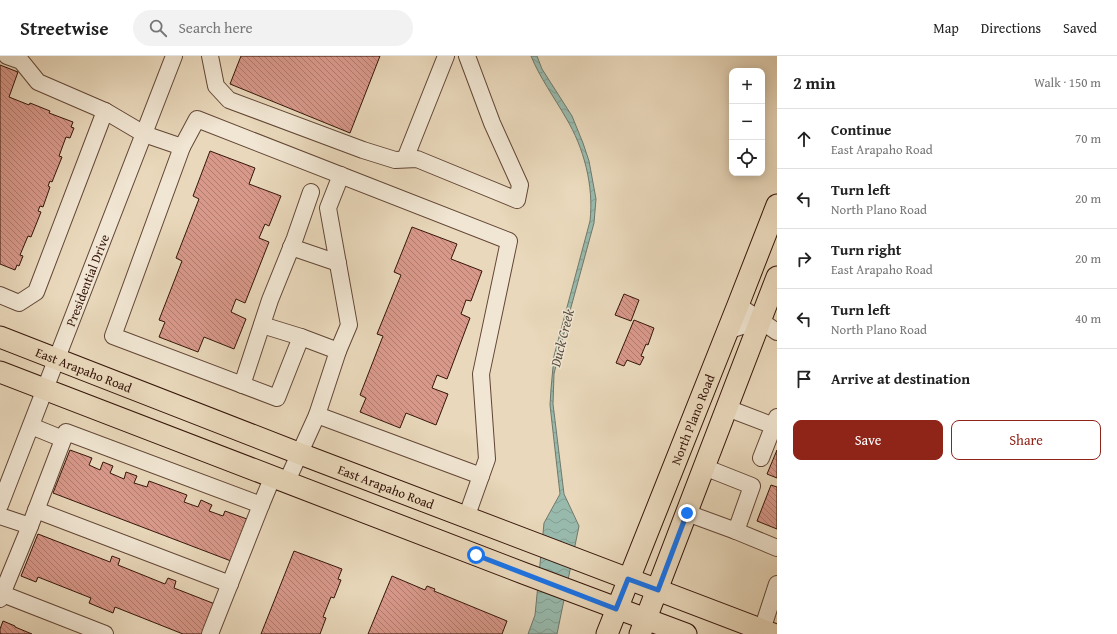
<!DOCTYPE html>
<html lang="en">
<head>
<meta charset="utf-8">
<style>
	body { margin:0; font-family:"Gentium Book Plus",serif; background:#f2f2f2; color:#222 }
	.controls { position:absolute; right:12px; top:12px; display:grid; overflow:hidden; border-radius:8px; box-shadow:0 2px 10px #0003 }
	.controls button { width:36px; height:36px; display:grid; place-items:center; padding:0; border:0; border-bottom:1px solid #e0e0e0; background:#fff; color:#222; font:20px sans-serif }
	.stop { position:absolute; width:12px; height:12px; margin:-9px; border:3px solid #1a73e8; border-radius:50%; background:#fff }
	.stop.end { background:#1a73e8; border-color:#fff; box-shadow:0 1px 4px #0008 }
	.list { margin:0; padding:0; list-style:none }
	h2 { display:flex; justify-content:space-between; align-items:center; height:52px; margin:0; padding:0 16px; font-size:17px }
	h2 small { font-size:13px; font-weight:400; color:#767676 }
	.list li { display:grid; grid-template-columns:26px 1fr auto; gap:12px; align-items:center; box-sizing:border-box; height:60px; padding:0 16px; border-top:1px solid #e0e0e0 }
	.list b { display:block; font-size:15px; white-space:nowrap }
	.list p { margin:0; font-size:13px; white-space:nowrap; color:#767676 }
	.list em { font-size:13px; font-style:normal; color:#767676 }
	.actions { display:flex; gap:8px; padding:12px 16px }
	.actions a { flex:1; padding:9px 0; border:1px solid #8f2418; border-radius:8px; text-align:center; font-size:14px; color:#8f2418 }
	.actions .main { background:#8f2418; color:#fff }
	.icon { flex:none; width:22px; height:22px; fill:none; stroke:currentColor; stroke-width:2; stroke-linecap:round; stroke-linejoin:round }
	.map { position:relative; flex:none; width:777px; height:578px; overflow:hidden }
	header { display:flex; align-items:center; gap:24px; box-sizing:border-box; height:56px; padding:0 20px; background:#fff; border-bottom:1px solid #e0e0e0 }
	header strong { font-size:19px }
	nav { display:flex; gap:22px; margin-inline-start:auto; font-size:14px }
	.search { width:280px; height:36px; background:#f2f2f2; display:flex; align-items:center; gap:10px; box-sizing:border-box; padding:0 14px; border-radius:22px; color:#767676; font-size:15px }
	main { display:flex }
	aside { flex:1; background:#fff }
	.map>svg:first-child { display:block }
</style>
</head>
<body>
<header>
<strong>Streetwise</strong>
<div class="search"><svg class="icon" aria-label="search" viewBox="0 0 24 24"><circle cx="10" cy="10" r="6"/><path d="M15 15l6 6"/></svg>Search here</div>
<nav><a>Map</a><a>Directions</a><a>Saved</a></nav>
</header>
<main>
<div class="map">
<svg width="777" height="578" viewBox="0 0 777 578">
	<defs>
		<pattern id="water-waves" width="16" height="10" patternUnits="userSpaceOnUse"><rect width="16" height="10" fill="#98baad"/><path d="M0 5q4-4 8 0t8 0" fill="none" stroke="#849f94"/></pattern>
		<pattern id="building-back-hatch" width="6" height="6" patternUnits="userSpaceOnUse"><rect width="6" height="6" fill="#d8988a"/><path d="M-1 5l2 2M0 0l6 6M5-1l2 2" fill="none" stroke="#b07b6f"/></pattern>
	</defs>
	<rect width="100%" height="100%" fill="#e9d8bb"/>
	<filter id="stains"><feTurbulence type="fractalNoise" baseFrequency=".005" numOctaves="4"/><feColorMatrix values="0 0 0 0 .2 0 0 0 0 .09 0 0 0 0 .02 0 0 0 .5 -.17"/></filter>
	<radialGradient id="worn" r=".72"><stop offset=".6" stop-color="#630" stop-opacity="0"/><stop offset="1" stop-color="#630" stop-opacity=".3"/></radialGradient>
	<!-- water -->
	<path fill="url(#water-waves)" stroke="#70786b" d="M531,0H537L542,13L572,60L583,87L589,105L596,143L594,167L561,288L554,318L553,348L564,438L579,470L557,578H528L535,559L544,467L560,438L550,349L551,333L554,300L590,165C594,130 584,92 566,62C554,41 540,22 531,0Z"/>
	<!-- building -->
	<g fill="url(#building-back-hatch)" stroke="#351509">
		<polygon points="241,0 380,0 350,77 230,28"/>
		<polygon points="0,9 18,16 9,41 29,49 30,47 50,55 49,57 73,66 71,71 74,72 70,82 66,81 59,100 62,101 52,126 50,125 48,130 50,131 43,151 40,150 38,155 41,156 31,181 28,180 20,199 23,200 19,210 17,209 15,214 0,208"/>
		<polygon points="210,95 255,112 249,128 281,140 269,170 265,168 259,182 269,186 245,247 236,243 231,256 246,263 234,293 204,281 198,296 159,281 165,266 159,264 182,205 176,202 199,143 193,140"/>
		<polygon points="412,171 457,188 451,203 482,215 471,245 466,244 461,258 470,262 447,323 437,319 432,332 448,338 436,369 406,357 400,372 360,356 366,342 360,339 383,280 377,278 401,219 394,216"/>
		<polygon points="624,238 639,244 631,265 615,259"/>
		<polygon points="634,264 654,272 648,289 646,288 641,300 644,301 640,309 627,304 624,310 616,307"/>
		<polygon points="70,394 92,402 89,409 100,414 103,406 113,410 110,417 124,423 126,416 137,420 134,427 147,431 149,425 187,439 184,446 198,451 201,444 212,449 209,455 223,460 225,455 247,463 231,505 53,437"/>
		<polygon points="777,394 777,422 767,418"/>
		<polygon points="771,429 777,431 777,473 757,465"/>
		<polygon points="38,478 110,506 112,500 120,503 118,509 165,528 168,522 176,525 174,532 215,548 204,578 183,578 115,551 113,557 89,547 91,542 38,521 36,526 21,520"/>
		<polygon points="294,495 342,513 338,523 341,524 334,542 331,541 323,561 326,562 320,578 261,578"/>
		<polygon points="392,520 425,534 427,530 435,533 434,535 507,565 502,578 368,578"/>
		<polygon points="3,565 15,570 15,571 32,578 0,578 0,573"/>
	</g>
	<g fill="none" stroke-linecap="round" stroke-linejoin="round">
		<defs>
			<g id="minor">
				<polyline points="7,0 21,5 38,26 105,55 144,78 182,91 113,280 277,342 301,281 338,295 317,359 287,425"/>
				<polyline points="210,0 216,30 229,44 363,94 395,104 417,103 517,144 520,129 492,67 467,0"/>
				<polyline points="182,91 197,63 509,185 481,318 487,403 466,462"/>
				<polyline points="405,103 446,0"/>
				<polyline points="291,191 338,207"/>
				<polyline points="0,239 19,247 36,236 105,55"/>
				<polyline points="738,249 777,276"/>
				<polyline points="262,269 301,281"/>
				<polyline points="727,275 761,264"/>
				<polyline points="338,295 349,269 328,152 341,119"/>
				<polyline points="242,329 270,244 295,182 311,136"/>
				<polyline points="727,352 774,370"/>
				<polyline points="317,359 481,420"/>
				<polyline points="31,370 63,383"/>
				<polyline points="761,402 777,361"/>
				<polyline points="704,411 752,430 736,475 777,492"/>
				<path id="s1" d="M0,449L174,0"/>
				<polyline points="36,454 230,528"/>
				<polyline points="687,457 736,475"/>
				<polyline points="0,460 30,470 66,376 261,449 273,420"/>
				<polyline points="0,537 105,578"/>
				<polyline points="0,543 30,470"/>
				<polyline points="762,574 777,528"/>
				<polyline points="210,578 261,449"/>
			</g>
			<g id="major">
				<path id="s2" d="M0,281L298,397L773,578"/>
				<polyline points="0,316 523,517 686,578"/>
				<path id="s3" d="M607,578L738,249L777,149"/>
				<polyline points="640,578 777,221"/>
			</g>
		</defs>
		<!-- minor casing -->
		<use href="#minor" stroke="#624636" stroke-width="18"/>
		<!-- major casing -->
		<use href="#major" stroke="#351509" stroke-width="23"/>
		<!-- minor -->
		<use href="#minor" stroke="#f1e6d3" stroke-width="16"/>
		<!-- major -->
		<use href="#major" stroke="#e9d8bb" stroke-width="21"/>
	</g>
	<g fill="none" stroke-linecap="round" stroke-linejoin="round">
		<!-- route -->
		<polyline stroke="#1a73e8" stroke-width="5" points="476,499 616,553 628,523 658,534 687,457"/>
	</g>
	<g text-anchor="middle" stroke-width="3" stroke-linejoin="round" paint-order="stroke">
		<!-- street labels -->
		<g font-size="13" fill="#351509" stroke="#f1e6d3">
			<text dy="5" stroke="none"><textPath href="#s1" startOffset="241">Presidential Drive</textPath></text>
			<text dy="5" stroke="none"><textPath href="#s2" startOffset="90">East Arapaho Road</textPath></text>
			<text dy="5" stroke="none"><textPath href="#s3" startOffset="231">North Plano Road</textPath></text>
			<text dy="5" stroke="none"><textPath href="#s2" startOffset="414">East Arapaho Road</textPath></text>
		</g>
		<!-- water labels -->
		<g font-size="14" font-style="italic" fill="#584f42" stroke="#f1e6d3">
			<text transform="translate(562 282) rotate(-76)" y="5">Duck Creek</text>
		</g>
	</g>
	<rect width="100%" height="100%" filter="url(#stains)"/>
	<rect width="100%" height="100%" fill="url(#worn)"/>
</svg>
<div class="controls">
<button>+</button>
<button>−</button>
<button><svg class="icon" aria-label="locate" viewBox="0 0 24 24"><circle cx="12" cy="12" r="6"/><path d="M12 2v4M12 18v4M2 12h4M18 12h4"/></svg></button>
</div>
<div class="stop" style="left:476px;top:499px"></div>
<div class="stop end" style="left:687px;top:457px"></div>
</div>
<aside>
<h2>2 min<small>Walk · 150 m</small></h2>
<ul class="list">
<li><svg class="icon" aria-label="ahead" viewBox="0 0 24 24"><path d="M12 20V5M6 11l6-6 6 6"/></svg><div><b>Continue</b><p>East Arapaho Road</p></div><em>70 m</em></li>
<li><svg class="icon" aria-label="left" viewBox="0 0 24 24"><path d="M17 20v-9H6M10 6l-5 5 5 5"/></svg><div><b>Turn left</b><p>North Plano Road</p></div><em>20 m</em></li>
<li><svg class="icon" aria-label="right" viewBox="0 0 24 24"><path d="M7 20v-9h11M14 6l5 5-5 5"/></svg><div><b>Turn right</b><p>East Arapaho Road</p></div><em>20 m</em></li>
<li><svg class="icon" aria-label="left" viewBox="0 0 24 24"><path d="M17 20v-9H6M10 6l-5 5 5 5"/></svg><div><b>Turn left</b><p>North Plano Road</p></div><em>40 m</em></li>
<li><svg class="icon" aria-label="arrive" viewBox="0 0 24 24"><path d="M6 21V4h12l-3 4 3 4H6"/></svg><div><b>Arrive at destination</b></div></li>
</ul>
<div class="actions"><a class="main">Save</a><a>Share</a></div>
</aside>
</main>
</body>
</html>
